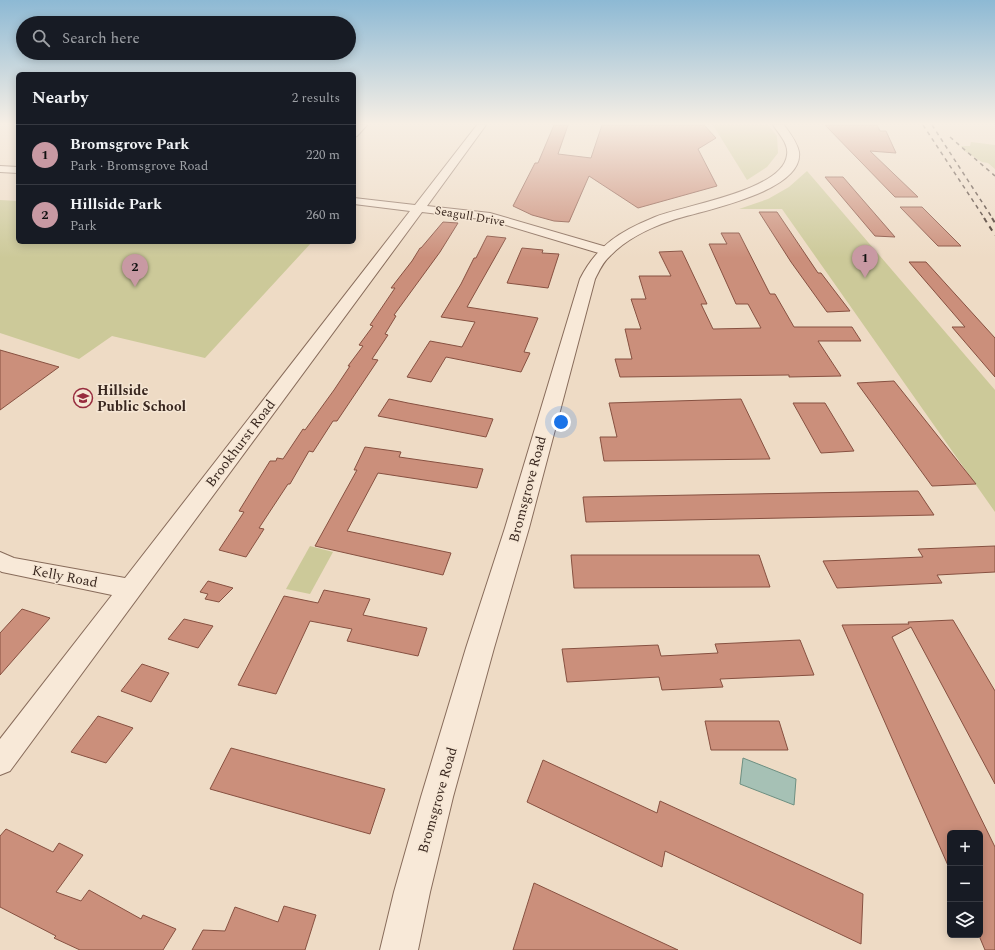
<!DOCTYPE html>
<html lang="en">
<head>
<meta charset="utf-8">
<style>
	body { margin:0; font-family:Spectral,serif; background:#242831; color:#f1f3f6 }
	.controls { position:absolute; right:12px; bottom:12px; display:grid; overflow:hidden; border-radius:6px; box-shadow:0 2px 10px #0003 }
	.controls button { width:36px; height:36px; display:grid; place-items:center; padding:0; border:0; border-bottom:1px solid #363941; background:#171b24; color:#f1f3f6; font:20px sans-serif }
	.you { position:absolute; left:561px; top:422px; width:14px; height:14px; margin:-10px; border:3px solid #fff; border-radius:50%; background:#1a73e8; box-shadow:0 0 0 6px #1a73e833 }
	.badge { display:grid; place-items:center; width:26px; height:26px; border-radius:50%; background:#c899a3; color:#111; font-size:13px; font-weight:700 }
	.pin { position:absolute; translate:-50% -33px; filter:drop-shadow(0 1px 2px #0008) }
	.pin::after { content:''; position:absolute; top:21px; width:14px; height:12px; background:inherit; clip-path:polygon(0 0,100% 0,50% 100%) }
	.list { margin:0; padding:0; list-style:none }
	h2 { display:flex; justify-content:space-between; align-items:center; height:52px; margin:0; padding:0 16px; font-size:17px }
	h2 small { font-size:13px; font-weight:400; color:#9ea1a6 }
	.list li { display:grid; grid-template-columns:26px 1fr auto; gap:12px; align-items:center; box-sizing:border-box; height:60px; padding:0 16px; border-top:1px solid #363941 }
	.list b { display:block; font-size:15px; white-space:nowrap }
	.list p { margin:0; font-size:13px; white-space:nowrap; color:#9ea1a6 }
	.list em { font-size:13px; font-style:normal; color:#9ea1a6 }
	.icon { flex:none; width:22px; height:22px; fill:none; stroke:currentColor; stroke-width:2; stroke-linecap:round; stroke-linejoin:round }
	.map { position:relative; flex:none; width:995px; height:950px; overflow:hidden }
	.search { position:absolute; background:#171b24; box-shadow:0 2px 10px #0003; left:16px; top:16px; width:340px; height:44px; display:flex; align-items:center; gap:10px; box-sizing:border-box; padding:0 14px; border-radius:22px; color:#9ea1a6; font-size:15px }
	.panel { position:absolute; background:#171b24; box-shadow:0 2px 10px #0003; left:16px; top:72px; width:340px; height:172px; border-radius:6px }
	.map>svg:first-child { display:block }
</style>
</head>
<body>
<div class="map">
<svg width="995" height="950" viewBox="0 0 995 950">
	<rect width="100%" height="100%" fill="#eedbc5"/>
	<!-- green -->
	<g fill="#ccc999">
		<polygon points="713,125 768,125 777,136 778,153 767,167 747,180"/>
		<polygon points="971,142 995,145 995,169 988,163 982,162 963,150 961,146 970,146"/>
		<polygon points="807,171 995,390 995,512 782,209 739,209 768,199 789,187"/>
		<polygon points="0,200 18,201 18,242 312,242 205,358 112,336 79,359 0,333"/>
		<polygon points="310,546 333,552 310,594 286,589"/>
	</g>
	<!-- water -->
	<polygon fill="#a6c1b5" stroke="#6d8f81" points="743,758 796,779 794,805 740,784"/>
	<!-- building -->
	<g fill="#cb8f7b" stroke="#875141">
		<polygon points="554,125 568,125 558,154 591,158 602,125 704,125 716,138 698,149 717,186 638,208 589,176 569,222 554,221 532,215 513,206 535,163 538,163"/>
		<polygon points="825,125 877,125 880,131 886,131 896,153 870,151 918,197 895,197"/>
		<polygon points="825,177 843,177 895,237 875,236"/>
		<polygon points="900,207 922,207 961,246 938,246"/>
		<polygon points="759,212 777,212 818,273 821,273 850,311 827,312 791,262"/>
		<polygon points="443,222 458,223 440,252 394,315 396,316 385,334 388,335 372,359 378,360 337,421 333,421 313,452 309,451 290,484 288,484 259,528 264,529 246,557 219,550 244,512 239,511 270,461 276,461 277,458 283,459 303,429 305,430 334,390 350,366 348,366 363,346 359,345 373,326 370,325 395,288 391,288 412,261 420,248 421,248"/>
		<polygon points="721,233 739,233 770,294 775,294 794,327 852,327 861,341 818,341 841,376 789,377 789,375 620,377 615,359 632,359 625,329 641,329 631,299 646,299 639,276 671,276 659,252 682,251 707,304 701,304 713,329 761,328 748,304 736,304 709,244 727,244"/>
		<polygon points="487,236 506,238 467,307 538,318 524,352 530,353 521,372 446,357 431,382 407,377 430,341 462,347 475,322 441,317 461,284 474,258 476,258"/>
		<polygon points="522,248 543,250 542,253 559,254 548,288 507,283"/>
		<polygon points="909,262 926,262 995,338 995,377 952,327 965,327"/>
		<polygon points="0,350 59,367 0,410"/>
		<polygon points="894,381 976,484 932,486 857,383"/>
		<polygon points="389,399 408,403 493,419 486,437 378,416"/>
		<polygon points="741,399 770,459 604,461 600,437 617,437 609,403"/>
		<polygon points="793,403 825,403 854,451 821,453"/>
		<polygon points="365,447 401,452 399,457 483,469 477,488 378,473 347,531 451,553 443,575 315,546 357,470 354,470"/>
		<polygon points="918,491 934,515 586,522 583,497"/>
		<polygon points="995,546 995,572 937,575 942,583 837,588 823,561 923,557 918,549"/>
		<polygon points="571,555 759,555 770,587 574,588"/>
		<polygon points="208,581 233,588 219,602 205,599 208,594 200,592"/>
		<polygon points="324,590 370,599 363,615 427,628 418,656 347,641 352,629 310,621 276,694 238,685 284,596 318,603"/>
		<polygon points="22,609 50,618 0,675 0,633"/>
		<polygon points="184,619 213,626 198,648 168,639"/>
		<polygon points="953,620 995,691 995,784 911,627 892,637 995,847 995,950 985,950 980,938 980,833 950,833 950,870 842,625 909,624 908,622"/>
		<polygon points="800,640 814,675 720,679 723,687 662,690 659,677 567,682 562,649 658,645 661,656 718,653 715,644"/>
		<polygon points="142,664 169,673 151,702 121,691"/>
		<polygon points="98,716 133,728 106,763 71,752"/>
		<polygon points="705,721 779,721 788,750 711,750"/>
		<polygon points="231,748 385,789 370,834 210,789"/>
		<polygon points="543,760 657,813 660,801 863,894 861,944 665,851 662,867 527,802"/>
		<polygon points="6,829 53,852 59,843 83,855 56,892 81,901 89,890 141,919 143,915 176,929 163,950 80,950 54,938 56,936 0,907 0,836"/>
		<polygon points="534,883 678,950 513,950"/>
		<polygon points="284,906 316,915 305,950 192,950 203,930 225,931 235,907 278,922"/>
	</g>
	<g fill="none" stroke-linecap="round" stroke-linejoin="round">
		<defs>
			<g id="minor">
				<polygon points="357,125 367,125 357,136 354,137 354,129"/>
				<polygon points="477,125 486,125 427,206 490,213 610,248 612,251 610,254 602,254 489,220 422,212 10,771 0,775 0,739 112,595 2,572 0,571 0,552 14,558 125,578 410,211 354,204 354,198 415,205"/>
				<polygon points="0,166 18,167 18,173 0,172"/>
			</g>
			<path id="tertiary" d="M773,125H784C790,133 797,142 799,152C804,193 698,211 670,221C649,228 625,240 610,256C603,262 599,271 595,279L529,528L494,648L453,797L430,892L418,950H380L394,892L421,797L466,648L505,528L580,279C597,245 621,231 655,217C684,205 783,191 787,155C789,144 779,134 773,125Z"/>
		</defs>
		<!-- minor casing -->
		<use href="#minor" stroke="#886c5b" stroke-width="2"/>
		<!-- tertiary casing -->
		<use href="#tertiary" stroke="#886c5b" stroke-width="2"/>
		<!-- minor -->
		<use href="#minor" fill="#f8e9d8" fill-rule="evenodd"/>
		<!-- tertiary -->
		<use href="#tertiary" fill="#f8e9d8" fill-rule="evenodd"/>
		<!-- rail-far1 -->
		<g stroke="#39271f" stroke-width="1.5" stroke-dasharray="4 4" stroke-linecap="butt">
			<polyline points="923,125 985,219"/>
			<polyline points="932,125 993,219"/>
			<polyline points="950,137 995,176"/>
		</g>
		<!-- rail -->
		<g stroke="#39271f" stroke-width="2" stroke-dasharray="5 5" stroke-linecap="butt">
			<polyline points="984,218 995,235"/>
			<polyline points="992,218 995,223"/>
		</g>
	</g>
	<!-- sky -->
	<linearGradient id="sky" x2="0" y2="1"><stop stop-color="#8db9d4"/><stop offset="0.48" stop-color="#f7efe5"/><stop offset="1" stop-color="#f7efe5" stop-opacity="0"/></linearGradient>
	<rect width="995" height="258" fill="url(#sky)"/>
	<!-- icons -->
	<defs>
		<symbol id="school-ring" viewBox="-11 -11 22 22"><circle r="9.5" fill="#f5e6d4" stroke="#972c3e" stroke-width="1.5"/><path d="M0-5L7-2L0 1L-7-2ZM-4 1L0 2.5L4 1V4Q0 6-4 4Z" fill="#972c3e"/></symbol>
	</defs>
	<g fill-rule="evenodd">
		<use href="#school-ring" x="72" y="387" width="22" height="22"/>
	</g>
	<g text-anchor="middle" stroke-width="3" stroke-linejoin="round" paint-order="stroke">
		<!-- far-street labels -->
		<g font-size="12" fill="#39271f" stroke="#f5e6d4">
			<text transform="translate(470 216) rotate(10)" y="4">Seagull Drive</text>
		</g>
		<!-- poi labels -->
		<g font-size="14" font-weight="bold" fill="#39271f" stroke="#f5e6d4" text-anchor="start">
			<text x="97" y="395">Hillside<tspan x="97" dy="16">Public School</tspan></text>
		</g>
		<!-- street labels -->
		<g font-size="14" fill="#39271f" stroke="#f5e6d4">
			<text transform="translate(240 443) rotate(-53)" y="5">Brookhurst Road</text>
			<text transform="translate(527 489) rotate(-75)" y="5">Bromsgrove Road</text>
			<text transform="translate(65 576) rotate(11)" y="5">Kelly Road</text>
			<text transform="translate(437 800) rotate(-74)" y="5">Bromsgrove Road</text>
		</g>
	</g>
</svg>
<div class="controls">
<button>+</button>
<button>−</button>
<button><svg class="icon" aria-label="layers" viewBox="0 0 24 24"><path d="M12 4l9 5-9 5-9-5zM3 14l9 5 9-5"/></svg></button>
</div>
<div class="you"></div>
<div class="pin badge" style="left:865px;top:278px">1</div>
<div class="pin badge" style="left:135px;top:287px">2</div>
<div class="search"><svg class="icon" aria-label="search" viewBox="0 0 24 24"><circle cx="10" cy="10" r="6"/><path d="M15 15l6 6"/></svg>Search here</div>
<section class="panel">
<h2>Nearby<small>2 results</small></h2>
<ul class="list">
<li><span class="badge">1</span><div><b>Bromsgrove Park</b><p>Park · Bromsgrove Road</p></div><em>220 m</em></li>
<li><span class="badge">2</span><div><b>Hillside Park</b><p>Park</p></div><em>260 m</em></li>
</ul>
</section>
</div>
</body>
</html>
